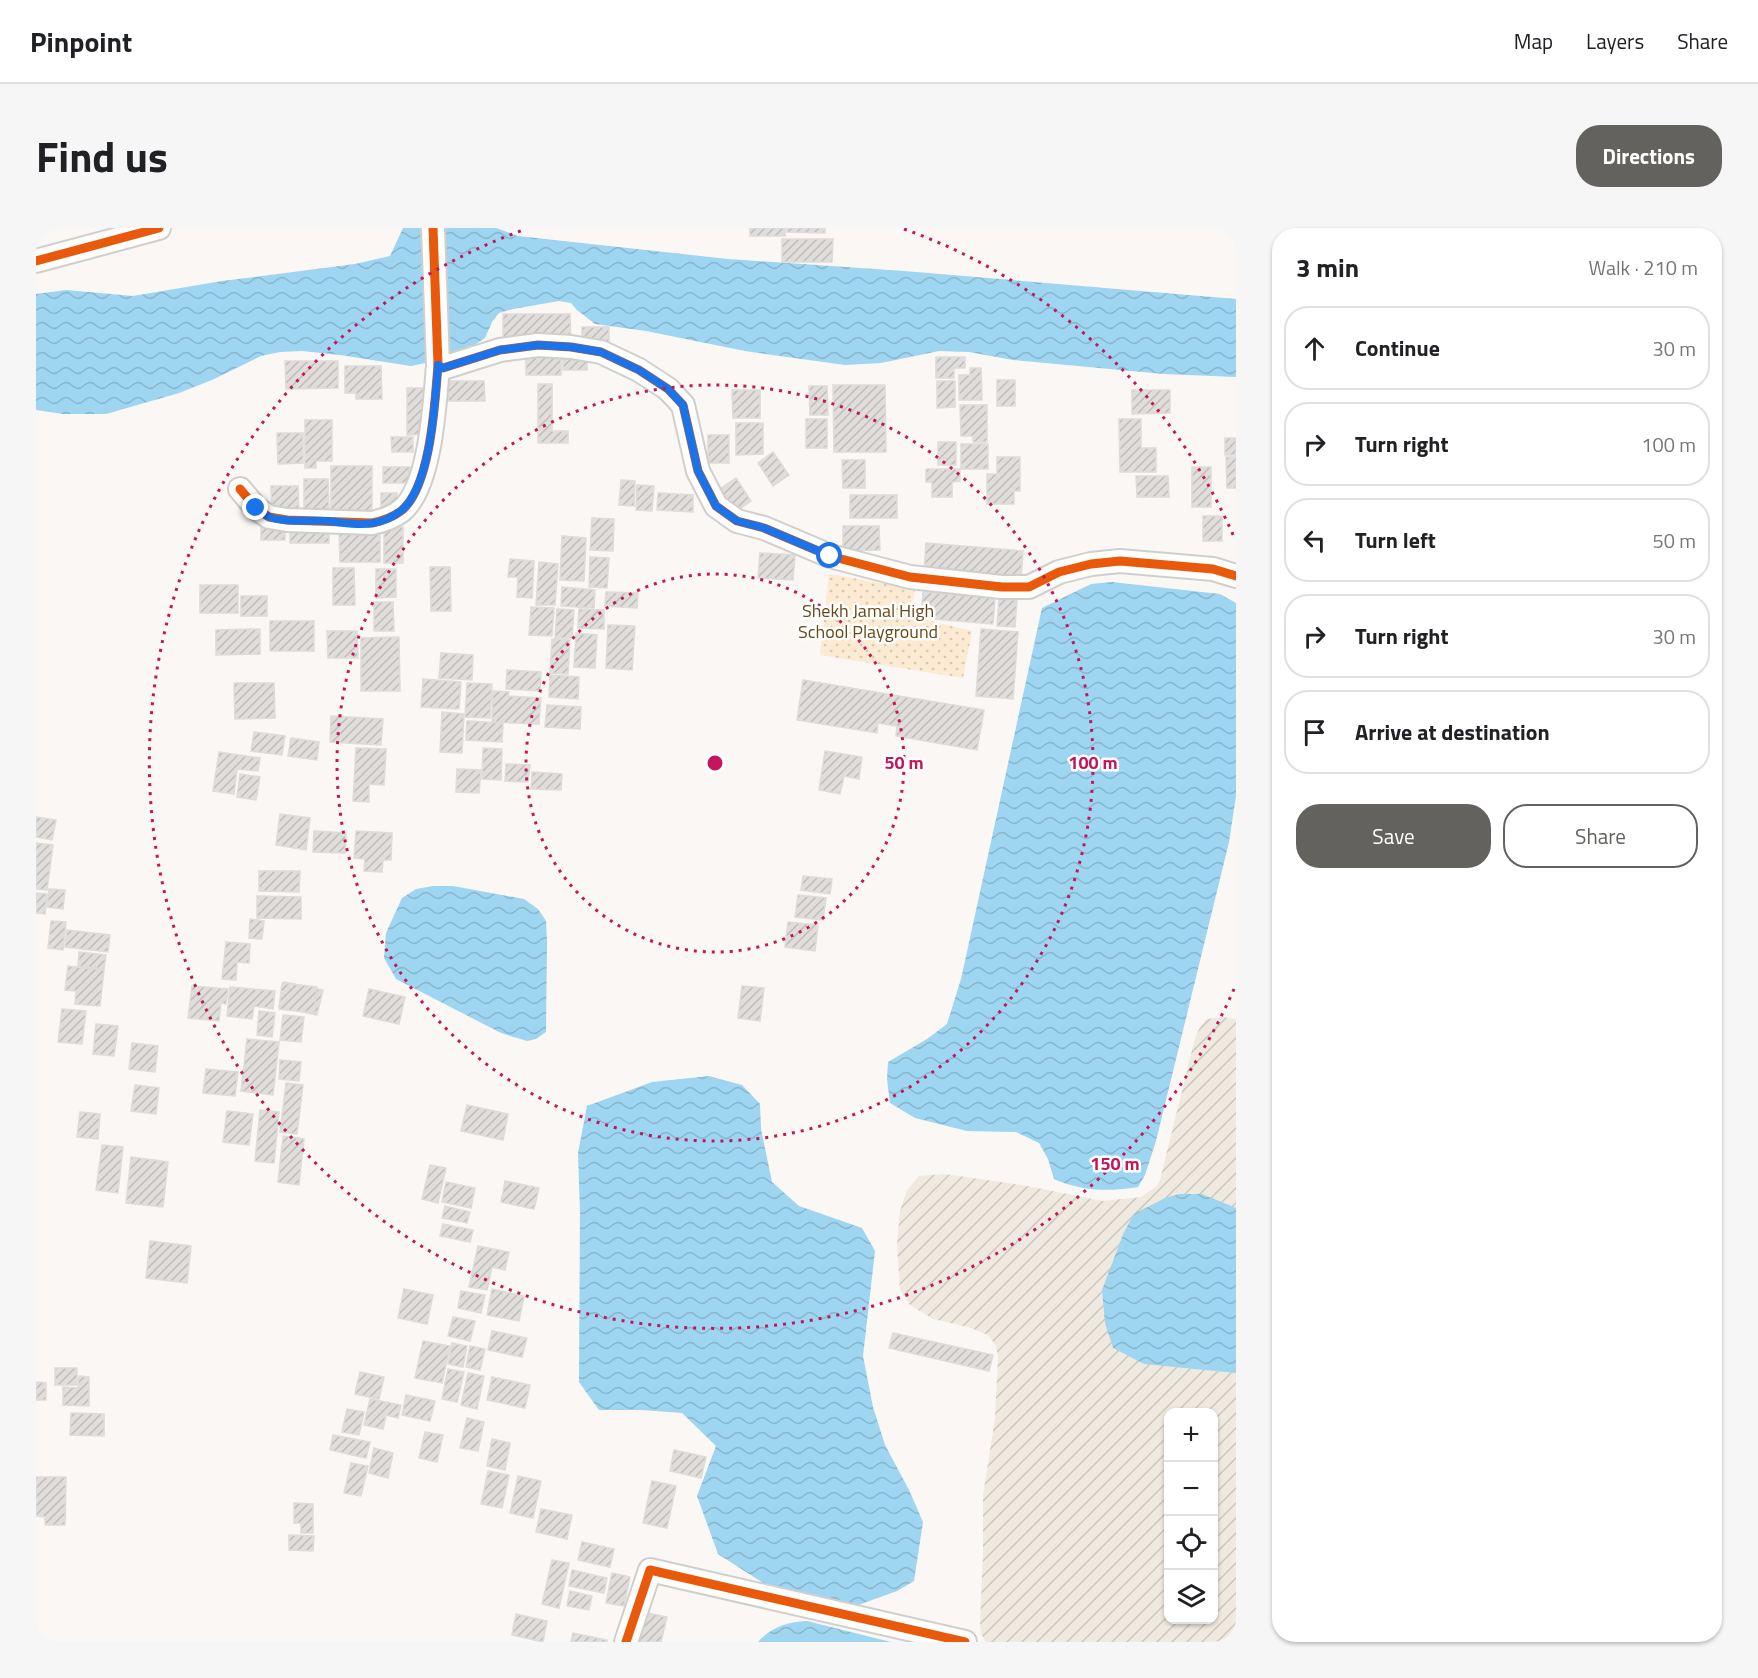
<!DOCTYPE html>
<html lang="en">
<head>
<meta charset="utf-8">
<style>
	body { margin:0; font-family:"Titillium Web",sans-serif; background:#f6f6f6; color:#202124 }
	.controls { position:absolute; right:18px; bottom:18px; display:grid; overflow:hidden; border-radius:12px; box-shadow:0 2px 4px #0004 }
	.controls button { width:54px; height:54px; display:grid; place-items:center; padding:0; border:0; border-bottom:2px solid #e0e0e0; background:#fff; color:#202124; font:30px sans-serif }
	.stop { position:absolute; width:18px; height:18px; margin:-14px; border:4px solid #1a73e8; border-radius:50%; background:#fff }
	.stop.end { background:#1a73e8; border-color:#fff; box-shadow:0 2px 6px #0008 }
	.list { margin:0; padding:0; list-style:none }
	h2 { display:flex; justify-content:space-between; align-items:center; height:78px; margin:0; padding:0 24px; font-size:26px }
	h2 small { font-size:20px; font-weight:400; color:#757577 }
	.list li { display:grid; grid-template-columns:39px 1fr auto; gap:18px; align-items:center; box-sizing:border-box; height:84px; margin:0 12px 12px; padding:0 12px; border:2px solid #e0e0e0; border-radius:24px }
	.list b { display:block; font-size:22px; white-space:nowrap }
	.list em { font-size:20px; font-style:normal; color:#757577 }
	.actions { display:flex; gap:12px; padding:18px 24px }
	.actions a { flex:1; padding:14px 0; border:2px solid #64625f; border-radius:24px; text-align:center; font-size:21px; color:#64625f }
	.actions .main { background:#64625f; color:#fff }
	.icon { flex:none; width:33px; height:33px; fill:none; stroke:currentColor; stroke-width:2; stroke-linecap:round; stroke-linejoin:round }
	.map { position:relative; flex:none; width:1200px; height:1414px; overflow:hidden; border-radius:24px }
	header { display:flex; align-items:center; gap:36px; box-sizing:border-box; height:84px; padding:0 30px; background:#fff; border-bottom:2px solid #e0e0e0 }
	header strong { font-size:28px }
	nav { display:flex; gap:33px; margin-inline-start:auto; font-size:21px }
	.intro { display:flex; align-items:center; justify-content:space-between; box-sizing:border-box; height:144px; padding:0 36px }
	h1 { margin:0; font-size:42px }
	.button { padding:15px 27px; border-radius:24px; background:#64625f; color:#fff; font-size:21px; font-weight:700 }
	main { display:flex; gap:36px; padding:0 36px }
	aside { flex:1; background:#fff; border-radius:24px; box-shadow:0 2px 4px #0004 }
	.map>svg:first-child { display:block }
</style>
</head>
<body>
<header>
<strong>Pinpoint</strong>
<nav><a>Map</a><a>Layers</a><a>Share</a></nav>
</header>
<div class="intro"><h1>Find us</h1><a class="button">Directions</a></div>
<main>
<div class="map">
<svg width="1200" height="1414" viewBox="0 0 1200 1414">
	<defs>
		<pattern id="industrial-furrows" width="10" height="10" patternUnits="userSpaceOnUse" patternTransform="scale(1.5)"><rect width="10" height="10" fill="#efe9df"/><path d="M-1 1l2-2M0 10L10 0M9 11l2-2" fill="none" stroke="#ccc7be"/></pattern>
		<pattern id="park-dots" width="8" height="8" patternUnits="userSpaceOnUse" patternTransform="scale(1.5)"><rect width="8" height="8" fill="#fcebd2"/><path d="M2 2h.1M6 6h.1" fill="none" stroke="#d7c8b3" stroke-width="1.8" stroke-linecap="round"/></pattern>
		<pattern id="water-waves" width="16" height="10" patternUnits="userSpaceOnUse" patternTransform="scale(1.5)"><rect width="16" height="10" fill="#9ed5f1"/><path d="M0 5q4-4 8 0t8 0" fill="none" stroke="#87b6cd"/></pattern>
		<pattern id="building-hatch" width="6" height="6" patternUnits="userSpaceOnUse" patternTransform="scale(1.5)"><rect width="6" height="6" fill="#e0dddb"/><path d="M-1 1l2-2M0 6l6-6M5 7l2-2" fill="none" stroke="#bfbdbb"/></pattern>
	</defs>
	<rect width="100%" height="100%" fill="#faf7f4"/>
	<!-- industrial -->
	<path fill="url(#industrial-furrows)" fill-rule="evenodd" d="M1187,789L1200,791V1414H950L945,1406L944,1394L947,1326V1268L959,1190L962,1128L960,1118L952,1107L932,1099L897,1091L874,1077L864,1062L861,1016L864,983L871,962L883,948L909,946L986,957L1067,973L1105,969L1121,958L1124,952L1159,810L1164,799L1170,791ZM1132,1184H1178V1392H1132Z"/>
	<!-- park -->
	<polygon fill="url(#park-dots)" points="793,346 879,361 874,388 936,403 927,450 784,427"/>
	<!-- water -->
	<g fill="url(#water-waves)">
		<polygon points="367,0 460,0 482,8 692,31 868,43 1200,71 1200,149 1128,146 977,132 933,124 903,123 845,135 809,137 709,123 610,103 559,96 541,82 535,75 523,73 477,81 463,85 456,94 449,110 422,128 375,138 304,127 266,123 244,124 225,128 176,152 143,165 70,186 27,186 0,182 0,66 30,62 97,68 186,53 319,36 354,28"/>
		<path d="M1076,354L1184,366L1200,375V568L1193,614L1120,913L1109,947L1102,959C1073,964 1045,963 1018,951L1012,931L1003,915L980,904L931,903L879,890L854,875L851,851L852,834L891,811L911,796L925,751L1006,380L1055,356Z"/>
		<polygon points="397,658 417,658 488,671 502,681 510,693 511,714 510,804 500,811 491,813 465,805 360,751 348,730 350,705 366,670 380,661"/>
		<polygon points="673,848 706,857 724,876 725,901 736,954 763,978 826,1000 839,1023 827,1128 837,1179 849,1217 873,1262 887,1294 878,1353 861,1363 814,1380 732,1358 682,1326 661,1268 680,1218 646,1185 606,1182 563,1182 543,1154 544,985 542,925 551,878 616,854"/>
		<polygon points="1143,966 1166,966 1200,980 1200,1145 1108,1136 1077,1120 1069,1095 1066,1062 1088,1004 1098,986 1129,970"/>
		<path d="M771,1393L855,1414H722C735,1399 752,1394 771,1393Z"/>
	</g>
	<!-- building -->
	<g fill="url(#building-hatch)" stroke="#dedcda" stroke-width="1.5">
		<rect x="714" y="0" width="35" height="8"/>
		<polygon points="751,0 789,0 789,5 751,4"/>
		<polygon points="746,11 797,11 796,34 746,34"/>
		<polygon points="467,86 534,86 535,115 520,107 467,109"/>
		<polygon points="546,99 573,99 573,118 546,119"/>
		<rect x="490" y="125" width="35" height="22"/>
		<rect x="527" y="125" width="24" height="17"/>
		<polygon points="900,129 929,129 929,140 918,140 918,150 900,150"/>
		<polygon points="249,133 302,133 302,160 250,161"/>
		<polygon points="309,138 345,138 346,171 320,171 320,165 309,165"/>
		<polygon points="934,140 945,140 946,172 923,172 923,147 934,147"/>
		<rect x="961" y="152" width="18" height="26"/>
		<polygon points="412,153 448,153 449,173 412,173"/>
		<polygon points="901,153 919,153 919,179 901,180"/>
		<polygon points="502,156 516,156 516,203 532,203 532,215 502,215"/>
		<polygon points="797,157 849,157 850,224 798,224"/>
		<polygon points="773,158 791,158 792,187 774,187"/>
		<polygon points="371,160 390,160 391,206 371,207"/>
		<polygon points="696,162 724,162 724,190 697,190"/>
		<polygon points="1096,162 1134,162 1134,185 1096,186"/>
		<polygon points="924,177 951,177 951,214 937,214 937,208 925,208"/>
		<rect x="770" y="191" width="21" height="29"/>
		<polygon points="1083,191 1105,191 1105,220 1120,220 1120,244 1084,244"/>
		<polygon points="269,192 296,192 296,233 280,233 280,240 269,240"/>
		<polygon points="700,195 727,195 727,226 700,227"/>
		<polygon points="241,205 267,205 267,235 242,236"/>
		<rect x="672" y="207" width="21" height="28"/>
		<polygon points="355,209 377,209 377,224 356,224"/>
		<rect x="1189" y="210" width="11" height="17"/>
		<rect x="902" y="214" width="18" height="23"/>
		<rect x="925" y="216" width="27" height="25"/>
		<polygon points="737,224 753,247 737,258 722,235"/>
		<polygon points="961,229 984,229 984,263 978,263 978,276 951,276 951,246 961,246"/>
		<polygon points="1190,229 1200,229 1200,260 1191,260"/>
		<polygon points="806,232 829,232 829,260 807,260"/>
		<rect x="295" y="238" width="41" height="51"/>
		<rect x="347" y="239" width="29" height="16"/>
		<rect x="1156" y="239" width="19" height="40"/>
		<polygon points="890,241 924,241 924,253 916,254 916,269 896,269 896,254 890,254"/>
		<polygon points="1100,248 1132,248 1133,269 1101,269"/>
		<polygon points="700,250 715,273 699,284 684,261"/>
		<polygon points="268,251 292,251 293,286 268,286"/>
		<polygon points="585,252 599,253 598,278 583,277"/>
		<polygon points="601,257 618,258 616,283 600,282"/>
		<polygon points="235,258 262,258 263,288 236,288"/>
		<rect x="345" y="265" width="16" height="15"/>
		<polygon points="622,265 657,267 657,284 621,282"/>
		<rect x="814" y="267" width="47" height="23"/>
		<rect x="1167" y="288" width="19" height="25"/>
		<polygon points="556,290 578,291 577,323 554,322"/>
		<rect x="225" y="294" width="24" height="18"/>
		<polygon points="293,296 293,315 254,315 254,297"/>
		<polygon points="807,298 843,298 844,322 807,323"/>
		<rect x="348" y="299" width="19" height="36"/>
		<polygon points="344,300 344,334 304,334 303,301"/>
		<polygon points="526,308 550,310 548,353 524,352"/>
		<polygon points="890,315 987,323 985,352 888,344"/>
		<polygon points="724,325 759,327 757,352 722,350"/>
		<polygon points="554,329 573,330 571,360 553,359"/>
		<polygon points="474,331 498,333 496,370 481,369 482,349 472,349"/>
		<polygon points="503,334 522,336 519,377 500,377"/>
		<polygon points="394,339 414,339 415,383 395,383"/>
		<polygon points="297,340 318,340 319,377 297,377"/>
		<polygon points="340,341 360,341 360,369 340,370"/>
		<rect x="164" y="357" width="38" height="28"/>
		<polygon points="526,359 559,362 558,380 525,378"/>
		<polygon points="570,364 602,365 601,380 569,378"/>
		<polygon points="887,364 959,370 957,396 885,390"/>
		<rect x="205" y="368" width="26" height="20"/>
		<polygon points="963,371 981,372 979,399 961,398"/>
		<polygon points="338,374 357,374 358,403 338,403"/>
		<polygon points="495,379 518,380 516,408 493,407"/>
		<polygon points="521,381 538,382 536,410 519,410"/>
		<polygon points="543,381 568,382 568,401 542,400"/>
		<rect x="234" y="393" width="44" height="30"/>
		<polygon points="572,397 599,398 596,442 570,440"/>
		<polygon points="224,401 224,426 180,427 180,402"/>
		<polygon points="945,401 982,404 977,471 940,468"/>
		<polygon points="291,403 321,403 322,430 292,430"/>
		<polygon points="540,405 561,407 559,440 538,439"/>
		<polygon points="363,409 364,463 325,463 325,410"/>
		<polygon points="516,411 534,412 532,446 514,445"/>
		<polygon points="405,425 437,427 436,452 403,450"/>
		<polygon points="471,442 505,444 504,463 470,461"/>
		<polygon points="514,447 543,449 542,471 513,469"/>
		<polygon points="387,451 425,454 423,481 385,479"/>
		<polygon points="767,452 948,482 941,522 860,508 861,498 842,495 841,505 761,492"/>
		<polygon points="198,455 238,455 239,490 199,491"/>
		<polygon points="431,455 456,456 454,490 429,489"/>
		<polygon points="457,463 473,464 472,468 505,470 503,496 456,494"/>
		<polygon points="511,477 545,479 544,501 509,499"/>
		<polygon points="406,484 428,486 426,525 404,524"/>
		<polygon points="295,488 347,491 345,517 294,514"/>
		<polygon points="431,493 467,495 466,514 430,512"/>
		<polygon points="218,504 249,508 246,527 215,523"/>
		<polygon points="255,510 283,514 281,532 252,528"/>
		<polygon points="320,520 350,521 348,557 333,556 333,574 317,573"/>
		<polygon points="447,520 466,521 465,552 446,551"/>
		<polygon points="789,523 826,529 823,551 808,548 804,566 783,562"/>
		<polygon points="183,524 224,530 222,543 201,541 198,566 177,563"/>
		<polygon points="470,536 494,537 492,554 469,553"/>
		<polygon points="421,541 445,542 443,565 420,564"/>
		<polygon points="496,544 526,546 525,562 495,561"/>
		<polygon points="204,546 224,549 220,572 201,569"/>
		<polygon points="244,586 274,590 270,622 240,617"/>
		<polygon points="0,589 20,592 16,612 0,609"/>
		<polygon points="278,603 310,605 309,625 277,624"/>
		<polygon points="320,603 356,605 355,632 347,632 346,644 328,643 329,631 318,630"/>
		<polygon points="0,615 17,617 11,662 0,661"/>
		<polygon points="223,643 264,643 263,664 223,663"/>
		<polygon points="767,648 796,651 794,666 765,662"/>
		<polygon points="13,661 29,662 27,681 11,679"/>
		<polygon points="0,665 11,666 9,686 0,685"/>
		<polygon points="762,667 790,670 787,692 759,689"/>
		<polygon points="221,668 265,669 265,691 221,690"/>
		<polygon points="214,691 228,693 226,711 213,710"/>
		<polygon points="15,693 30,694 27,722 12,720"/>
		<polygon points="752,694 782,697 779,723 749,719"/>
		<polygon points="31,702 74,707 72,724 29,719"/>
		<polygon points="190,714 214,716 213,735 201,734 200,752 186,751"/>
		<polygon points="43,724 70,727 68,741 42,738"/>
		<polygon points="32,738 68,742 64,778 39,776 40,763 29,762"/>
		<polygon points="248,754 287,762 281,787 243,779"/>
		<polygon points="246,755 281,759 278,785 243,781"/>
		<polygon points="156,758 192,761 190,776 185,775 183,793 152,790"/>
		<polygon points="706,758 728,760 724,793 702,790"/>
		<polygon points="194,759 239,763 237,781 218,778 216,791 191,788"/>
		<polygon points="333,761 369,769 363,796 327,788"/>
		<polygon points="26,781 50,783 46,816 22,814"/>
		<polygon points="223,783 239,785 236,809 221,807"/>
		<polygon points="247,787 268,789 265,814 244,812"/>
		<polygon points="60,796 82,798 78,828 57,826"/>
		<polygon points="211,811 243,814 237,867 205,863"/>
		<polygon points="96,815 122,818 119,844 93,841"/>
		<polygon points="244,832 265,834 263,853 243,851"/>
		<polygon points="170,841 202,844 199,868 167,865"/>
		<polygon points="250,855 267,857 261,906 244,904"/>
		<polygon points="99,857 123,860 120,886 95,883"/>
		<polygon points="431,877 472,886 467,912 425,903"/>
		<polygon points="224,882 243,884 238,935 219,933"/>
		<polygon points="191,883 217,886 213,917 187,914"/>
		<polygon points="44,884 64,886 62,911 41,909"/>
		<polygon points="247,908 268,911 263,957 242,954"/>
		<polygon points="66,917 87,919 82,965 60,962"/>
		<polygon points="95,929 132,934 127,979 90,975"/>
		<polygon points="394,937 410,940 402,975 386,971"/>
		<polygon points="469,953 503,960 498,981 465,974"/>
		<polygon points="410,954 439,960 435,980 406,974"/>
		<polygon points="409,978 434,984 431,995 406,990"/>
		<polygon points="407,996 437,1002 434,1014 404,1008"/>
		<polygon points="114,1013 155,1018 151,1055 110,1050"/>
		<polygon points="442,1018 473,1024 469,1042 456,1039 451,1062 433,1059"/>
		<polygon points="368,1061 397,1067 391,1096 362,1090"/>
		<polygon points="456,1061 488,1068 483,1093 451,1087"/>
		<polygon points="425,1063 449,1067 445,1085 422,1080"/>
		<polygon points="417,1089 439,1093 434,1113 412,1108"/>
		<polygon points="456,1103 491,1110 486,1129 452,1122"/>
		<polygon points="857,1105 957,1127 953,1143 853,1120"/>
		<polygon points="387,1113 414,1118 406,1155 379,1150"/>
		<polygon points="416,1115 431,1118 427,1139 412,1136"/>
		<polygon points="434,1118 449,1121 444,1142 430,1139"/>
		<rect x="19" y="1140" width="22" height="17"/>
		<polygon points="412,1141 428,1144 421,1174 406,1171"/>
		<polygon points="324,1144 348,1149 343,1171 319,1166"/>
		<polygon points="432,1145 448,1148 441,1181 425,1177"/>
		<polygon points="43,1148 53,1149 53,1178 27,1177 27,1159 42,1160"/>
		<polygon points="456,1149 494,1157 489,1180 451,1172"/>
		<polygon points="0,1154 10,1155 10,1172 0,1172"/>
		<polygon points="370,1167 399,1173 394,1193 366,1187"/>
		<polygon points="334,1171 365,1177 362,1190 350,1187 347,1201 328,1197"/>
		<polygon points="311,1181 328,1184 323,1207 306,1204"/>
		<polygon points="35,1185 68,1186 68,1208 34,1207"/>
		<polygon points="431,1190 448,1194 442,1223 424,1220"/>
		<polygon points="389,1204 407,1207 401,1234 383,1230"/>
		<polygon points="297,1207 334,1214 330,1230 294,1222"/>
		<polygon points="456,1211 474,1215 469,1242 451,1238"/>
		<polygon points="338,1220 357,1225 352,1250 333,1245"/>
		<polygon points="638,1222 670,1229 665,1250 634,1243"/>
		<polygon points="315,1235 332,1238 325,1268 308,1265"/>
		<polygon points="452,1243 473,1247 466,1280 445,1276"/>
		<polygon points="482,1248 505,1253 497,1290 474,1285"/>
		<polygon points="0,1249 30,1249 29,1297 9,1297 9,1289 0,1288"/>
		<polygon points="616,1253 640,1258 631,1300 607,1295"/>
		<polygon points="258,1275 277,1276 277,1305 265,1305 265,1295 258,1295"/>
		<polygon points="505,1281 536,1287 531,1311 500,1304"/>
		<polygon points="253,1307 278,1308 277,1323 253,1322"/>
		<polygon points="546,1314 578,1321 574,1339 542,1332"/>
		<polygon points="516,1332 533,1335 523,1380 506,1376"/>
		<polygon points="536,1342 571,1350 568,1365 533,1358"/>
		<polygon points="576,1345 594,1349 588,1378 570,1375"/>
		<polygon points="534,1363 556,1368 553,1382 531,1378"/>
		<polygon points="592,1381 631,1389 625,1414 585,1414"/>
		<polygon points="480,1386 511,1393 507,1414 476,1407"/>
		<polygon points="537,1405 571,1412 571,1414 535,1414"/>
	</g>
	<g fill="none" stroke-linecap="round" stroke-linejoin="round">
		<defs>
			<g id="street">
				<polyline points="397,0 402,137 407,140 464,122 502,117 535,119 565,124 603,142 632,161 647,177 662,243 680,278 701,293 728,300 794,328 874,349 966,359 993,359 1023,344 1055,336 1084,333 1177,341 1200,348"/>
				<polyline points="0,33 123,0"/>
				<path d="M204,261L220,280L233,289L251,292L336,295C346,293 357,289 365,283C395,260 399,172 402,137"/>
				<polyline points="590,1414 614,1342 929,1414"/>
			</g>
		</defs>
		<!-- street casing -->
		<use href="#street" stroke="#d1cfcd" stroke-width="26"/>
		<!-- street -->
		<use href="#street" stroke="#fefefd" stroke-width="22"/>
		<defs>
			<g id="cycleway">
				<polyline points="397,0 402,137 407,140 464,122 502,117 535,119 565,124 603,142 632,161 647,177 662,243 680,278 701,293 728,300 794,328 874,349 966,359 993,359 1023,344 1055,336 1084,333 1177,341 1200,348"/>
				<polyline points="0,33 123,0"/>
				<path d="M204,261L220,280L233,289L251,292L336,295C346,293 357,289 365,283C395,260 399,172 402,137"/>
				<polyline points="590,1414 614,1342 929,1414"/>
			</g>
		</defs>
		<!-- cycleway casing -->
		<use href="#cycleway" stroke="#fff" stroke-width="13"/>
		<!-- cycleway -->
		<use href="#cycleway" stroke="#e8590c" stroke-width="9"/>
	</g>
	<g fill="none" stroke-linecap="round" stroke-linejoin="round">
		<!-- route -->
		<path stroke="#1a73e8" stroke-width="8" d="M220,280C224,283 228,286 231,288C246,295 274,292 291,293C306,294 322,298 337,295C346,294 359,288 366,282C395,257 399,174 402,137L407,140L464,122L502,117L535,119L565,124L603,142L632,161L647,177L662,243L680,278L701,293L728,300L794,328"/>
	</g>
	<!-- distance rings -->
	<g fill="none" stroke="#c2185b" stroke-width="3" stroke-dasharray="3 6">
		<circle cx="679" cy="535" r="189"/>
		<circle cx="679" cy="535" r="378"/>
		<path d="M1198 761A566 566 0 1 1 490 1M868 1A566 566 0 0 1 1198 309"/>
	</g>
	<g text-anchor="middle" stroke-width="5" stroke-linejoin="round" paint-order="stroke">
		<!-- park labels -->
		<g font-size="18" fill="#664a16" stroke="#fff">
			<text x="832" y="389">Shekh Jamal High<tspan x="832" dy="21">School Playground</tspan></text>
		</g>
	</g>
	<circle cx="679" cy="535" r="9" fill="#c2185b" stroke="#fff" stroke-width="3"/>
	<g font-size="18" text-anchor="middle" font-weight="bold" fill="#c2185b" stroke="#fff" stroke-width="5" stroke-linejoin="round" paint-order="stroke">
		<text x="868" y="541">50 m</text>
		<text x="1057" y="541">100 m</text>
		<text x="1079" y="942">150 m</text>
	</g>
</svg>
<div class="controls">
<button>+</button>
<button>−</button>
<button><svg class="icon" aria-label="locate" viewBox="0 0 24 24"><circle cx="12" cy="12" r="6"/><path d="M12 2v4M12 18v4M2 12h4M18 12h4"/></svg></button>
<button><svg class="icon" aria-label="layers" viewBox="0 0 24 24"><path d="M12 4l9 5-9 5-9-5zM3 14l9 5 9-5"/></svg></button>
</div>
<div class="stop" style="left:794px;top:328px"></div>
<div class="stop end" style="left:220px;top:280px"></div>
</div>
<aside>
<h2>3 min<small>Walk · 210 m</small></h2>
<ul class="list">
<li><svg class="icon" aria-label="ahead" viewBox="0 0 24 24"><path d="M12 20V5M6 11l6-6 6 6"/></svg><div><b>Continue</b></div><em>30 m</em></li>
<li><svg class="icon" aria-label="right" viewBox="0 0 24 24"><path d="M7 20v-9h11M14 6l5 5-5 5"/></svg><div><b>Turn right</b></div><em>100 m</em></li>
<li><svg class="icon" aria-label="left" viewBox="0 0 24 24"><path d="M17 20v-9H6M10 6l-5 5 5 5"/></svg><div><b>Turn left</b></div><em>50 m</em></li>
<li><svg class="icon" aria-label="right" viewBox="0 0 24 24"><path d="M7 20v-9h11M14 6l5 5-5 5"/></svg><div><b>Turn right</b></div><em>30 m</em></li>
<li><svg class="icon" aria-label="arrive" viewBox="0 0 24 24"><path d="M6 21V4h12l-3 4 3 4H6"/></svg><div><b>Arrive at destination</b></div></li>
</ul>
<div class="actions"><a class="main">Save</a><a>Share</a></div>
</aside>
</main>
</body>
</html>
